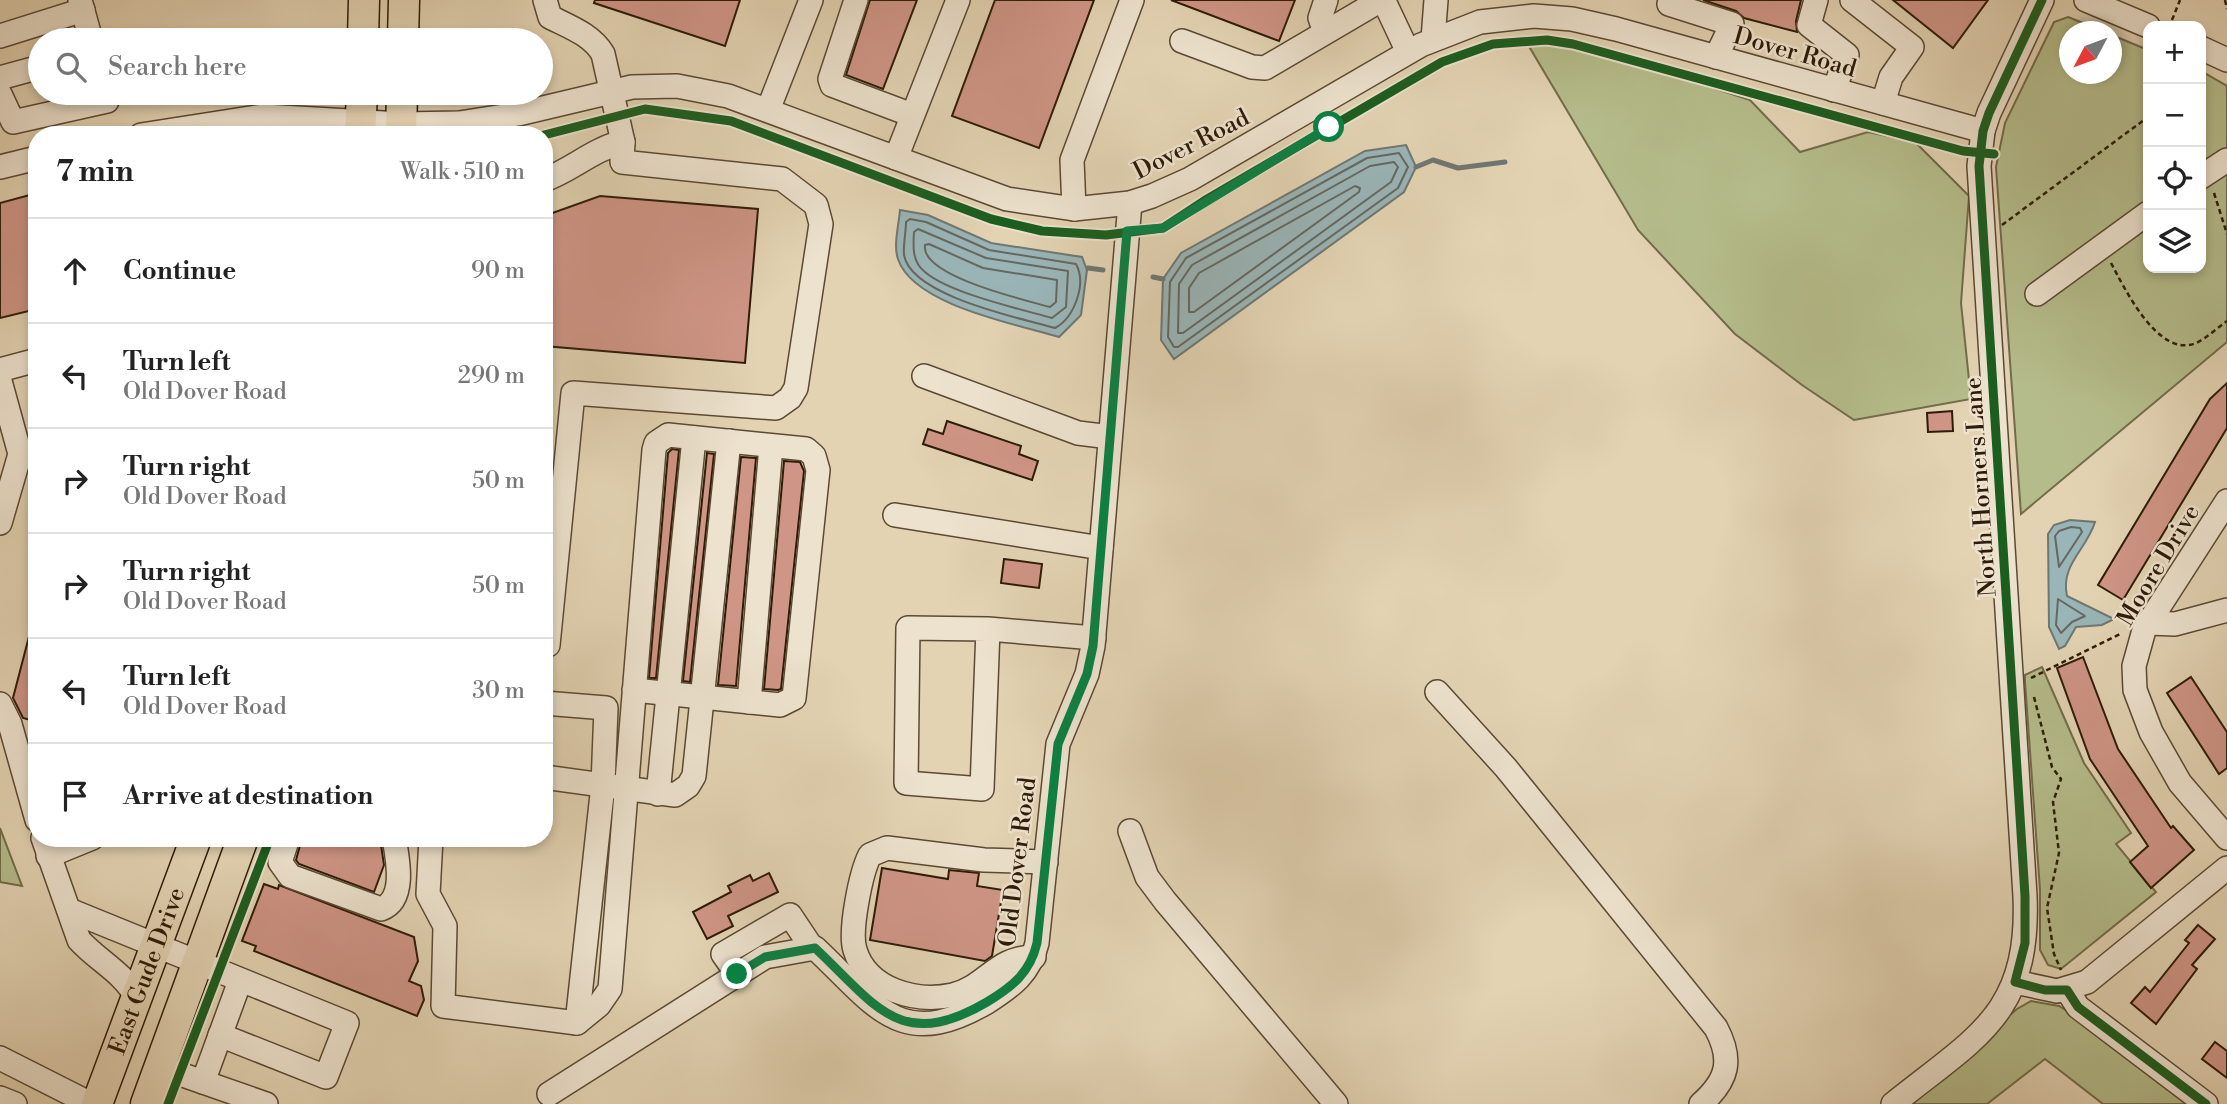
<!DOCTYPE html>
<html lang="en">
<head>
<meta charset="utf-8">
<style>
	body { margin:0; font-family:"Libre Bodoni",serif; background:#f2f2f2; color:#222 }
	.controls { position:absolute; right:21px; top:21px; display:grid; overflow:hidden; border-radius:14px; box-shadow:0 4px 10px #0003 }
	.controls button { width:63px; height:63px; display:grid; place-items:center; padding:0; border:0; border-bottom:2px solid #e0e0e0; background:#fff; color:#222; font:35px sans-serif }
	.compass { position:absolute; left:2059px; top:21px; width:63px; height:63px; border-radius:50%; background:#fff; box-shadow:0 4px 10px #0003; rotate:229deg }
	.stop { position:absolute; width:21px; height:21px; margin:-16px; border:5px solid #0b8043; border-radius:50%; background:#fff }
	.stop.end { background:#0b8043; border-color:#fff; box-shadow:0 2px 7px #0008 }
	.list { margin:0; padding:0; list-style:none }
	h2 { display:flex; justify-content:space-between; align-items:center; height:91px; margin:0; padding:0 28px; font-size:30px }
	h2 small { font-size:23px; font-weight:400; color:#767676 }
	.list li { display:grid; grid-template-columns:46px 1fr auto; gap:21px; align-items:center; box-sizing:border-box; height:105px; padding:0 28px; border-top:2px solid #e0e0e0 }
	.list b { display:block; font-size:26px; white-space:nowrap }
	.list p { margin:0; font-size:23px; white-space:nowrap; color:#767676 }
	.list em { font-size:23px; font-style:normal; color:#767676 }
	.icon { flex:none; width:38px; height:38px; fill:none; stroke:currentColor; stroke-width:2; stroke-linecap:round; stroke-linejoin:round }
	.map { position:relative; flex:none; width:2227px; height:1104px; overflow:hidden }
	.search { position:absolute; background:#fff; box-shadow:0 4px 10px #0003; left:28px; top:28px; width:525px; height:77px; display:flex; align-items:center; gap:18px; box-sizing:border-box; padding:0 24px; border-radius:38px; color:#767676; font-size:26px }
	.panel { position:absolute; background:#fff; box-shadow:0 4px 10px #0003; left:28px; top:126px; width:525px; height:721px; border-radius:28px }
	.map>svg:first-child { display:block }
</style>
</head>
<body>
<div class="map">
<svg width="2227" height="1104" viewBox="0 0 2227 1104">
	<rect width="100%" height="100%" fill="#e3d3b3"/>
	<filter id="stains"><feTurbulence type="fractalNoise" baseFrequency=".00286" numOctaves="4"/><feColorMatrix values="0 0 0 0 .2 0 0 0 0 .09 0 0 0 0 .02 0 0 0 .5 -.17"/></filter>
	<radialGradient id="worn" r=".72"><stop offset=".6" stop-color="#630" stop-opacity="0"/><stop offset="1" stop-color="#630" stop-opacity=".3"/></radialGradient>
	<!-- green -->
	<g fill="#b5bc8b" stroke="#726c4a" stroke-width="2">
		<polygon points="2068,17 2103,31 2070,32 2070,74 2112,74 2112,35 2148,50 2148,268 2201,268 2201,71 2227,86 2227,342 2021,514 1996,167 2005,123 2054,22"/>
		<polygon points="1527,43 1556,44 1655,69 1750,100 1800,152 1868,132 1915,142 1969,196 1961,303 1971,399 1854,420 1802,385 1735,334 1638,230"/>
		<polygon points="2042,667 2084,763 2131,833 2116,844 2156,892 2061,969 2048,965 2040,950 2040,890 2025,682 2025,675"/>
		<polygon points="0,828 22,886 0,882"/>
		<polygon points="2031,1001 2059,1006 2072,1014 2192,1104 2103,1104 2045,1059 1987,1104 1903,1104 2017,1009"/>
	</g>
	<!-- water -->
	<g fill="#9ab5b8" stroke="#6f7772" stroke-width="2">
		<polygon points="1406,145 1416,167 1404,192 1174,359 1161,340 1163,279 1181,253 1365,151"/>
		<path d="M900,210L928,215L991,243L1082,257L1087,270L1081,315L1059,337C1016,324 913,305 898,259C893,246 899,224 900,210Z"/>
		<path d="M2070,520L2095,522C2087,549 2060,565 2067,596L2114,619L2102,625L2076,627L2065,646L2059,649L2049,627L2048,534L2054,525Z"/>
	</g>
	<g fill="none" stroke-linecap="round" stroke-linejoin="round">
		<!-- shore -->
		<g stroke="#646860" stroke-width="2">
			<polygon points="1399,153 1408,167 1398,188 1178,347 1174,347 1168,337 1170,282 1186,258 1367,158"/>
			<polygon points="1394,162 1398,167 1391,182 1183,333 1178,333 1179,284 1192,265 1370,166"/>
			<polygon points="1355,186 1360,188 1359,192 1194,312 1189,312 1189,288 1199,273"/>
			<path d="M910,219L926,222L989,250L1076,264C1087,284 1074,318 1055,328C1020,318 911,296 904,255C903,245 906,232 906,222Z"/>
			<path d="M918,229L986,258L1068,271L1066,307L1052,318C1020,309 949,293 925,272C912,262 913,247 914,232Z"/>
			<path d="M929,244L983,268L1057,280L1056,302L1050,307C1025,300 920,276 925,245Z"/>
			<polygon points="2071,527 2080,528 2082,532 2059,567 2055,536 2059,531"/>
			<polygon points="2058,599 2085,616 2072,622 2061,633 2056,625"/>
		</g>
		<!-- stream -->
		<g stroke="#6f7772" stroke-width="5">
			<polyline points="1416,167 1433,160 1458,168 1505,162"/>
			<polyline points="1088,268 1103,270"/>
			<polyline points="1153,277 1163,279"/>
		</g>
	</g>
	<!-- building -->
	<g fill="#cf9586" stroke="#2e1b08" stroke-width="2">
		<polygon points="595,0 740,0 725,46 594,3"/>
		<polygon points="870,0 917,0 883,89 846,75"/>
		<polygon points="995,0 1094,0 1039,148 952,116"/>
		<polygon points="1171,0 1295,0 1279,41"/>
		<polygon points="1703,0 1801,0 1796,21 1797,32 1744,18 1736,11"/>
		<polygon points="1893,0 1988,0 1953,48"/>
		<polygon points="37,193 37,309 0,318 0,203"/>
		<polygon points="600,196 758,209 745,363 544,346 544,216"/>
		<polygon points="2227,383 2227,428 2123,600 2098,585 2210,399"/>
		<polygon points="1952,411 1953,431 1928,432 1927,413"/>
		<polygon points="947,421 1021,446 1019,454 1038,461 1032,480 923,444 928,429 943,434"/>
		<polygon points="672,449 679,450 656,678 649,678 668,453"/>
		<polygon points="707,453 714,454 690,682 683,681"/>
		<polygon points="741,457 756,458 736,686 718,685"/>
		<polygon points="784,461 800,462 804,471 781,689 778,690 764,689"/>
		<polygon points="1004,559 1042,564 1039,588 1001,583"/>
		<polygon points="32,625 37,625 37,722 23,718 13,698"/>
		<polygon points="2083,657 2118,749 2171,828 2173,826 2194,850 2151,888 2130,862 2148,846 2090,759 2057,668"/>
		<polygon points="2191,677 2227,732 2227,768 2219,774 2167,693"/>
		<polygon points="302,838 361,838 376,844 380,838 384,865 374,892 299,864 296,860"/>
		<polygon points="882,868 948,879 949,870 979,873 977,886 1003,890 992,956 985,961 870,940"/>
		<polygon points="769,873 778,892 728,916 733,926 707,939 693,912 731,892 728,886 750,875 753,881"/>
		<polygon points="264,884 278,889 279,885 414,937 418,961 409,981 421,986 424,1000 417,1016 254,951 256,946 242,941"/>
		<polygon points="2198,925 2215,939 2192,965 2197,969 2156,1024 2131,1003 2145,987 2150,992 2189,943 2185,940"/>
		<polygon points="2215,1042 2227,1051 2227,1078 2202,1059"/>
	</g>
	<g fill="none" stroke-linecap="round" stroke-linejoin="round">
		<defs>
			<g id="minor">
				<polyline points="80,0 91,40"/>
				<path d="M545,0L550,17C570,27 592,35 603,54L623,142L622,162L782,179L816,205L821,224L796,388L790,398L776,408L573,393L548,645"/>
				<polyline points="856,0 830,79 832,85 912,115"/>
				<polyline points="1816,0 1809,25 1847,55 1834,90"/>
				<polyline points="1852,0 1912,47 1891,77 1883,103"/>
				<polyline points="2086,0 2148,26"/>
				<polyline points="1669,4 1732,24 1716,57"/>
				<polyline points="1325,32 1320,18 1326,0"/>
				<polyline points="0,36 83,10"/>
				<polyline points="1433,39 1436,0"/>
				<polyline points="1182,41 1252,67 1265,68 1374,4 1384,1 1408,52"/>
				<polyline points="2201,48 2227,60"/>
				<polyline points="0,78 40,67"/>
				<polyline points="0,94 13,122 107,101 105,93"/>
				<polyline points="768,110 811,0"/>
				<polyline points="141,135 263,116 401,124 459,123 518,114 632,87 677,86 728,96 1007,199 1074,209 1130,203 1152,196 1190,179 1421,45 1480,22 1534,16 1572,19 1616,29 1983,131"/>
				<polyline points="896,158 958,0"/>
				<polyline points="0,167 37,158"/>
				<polyline points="2201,177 2227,160"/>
				<path d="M544,180C572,170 593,149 623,142"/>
				<polyline points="1074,209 1072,160 1132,0"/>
				<polyline points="2037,294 2148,213"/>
				<polyline points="0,370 37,360"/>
				<polyline points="924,376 1078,433 1110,437"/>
				<polyline points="0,381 20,454 0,523"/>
				<polyline points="2227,501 2144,630 2134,666 2135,690 2151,732 2180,783 2227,838"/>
				<polyline points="895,515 1101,548"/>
				<polyline points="2148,623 2175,624 2227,610"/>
				<polyline points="988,629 982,789 906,783 908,628 988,629 1094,638"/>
				<path d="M1437,692L1506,768L1716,1028C1733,1060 1728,1080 1701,1104"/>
				<polyline points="749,702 771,446"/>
				<polyline points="0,704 10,724 37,820"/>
				<polyline points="544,777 675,795 688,786 694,776 729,441"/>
				<polyline points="658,794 694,438"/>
				<polyline points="1130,831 1147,877 1165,901 1336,1104"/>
				<path d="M43,838L79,940C98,961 123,972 137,998"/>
				<path d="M288,838L280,862L290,876L381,909C406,900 398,860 394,838"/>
				<polyline points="431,838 428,894 445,926 443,1006 577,1023 603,785 606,708 544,703"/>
				<polyline points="48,856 92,838"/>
				<polyline points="69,910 347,1023 326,1077 220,1035"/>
				<path d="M1034,957C996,957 986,987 953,995C916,1003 867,990 855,950C849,931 861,872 870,855L887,848L984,860L1046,862"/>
				<polyline points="737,974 723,954 790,915 812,948"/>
				<polyline points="2015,982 2057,991 2087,982 2227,868"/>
				<polyline points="2067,990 2078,1007 2206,1104"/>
				<polyline points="577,1023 599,1005 610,989 654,450 656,443 668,435 806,449 814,456 818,470 794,698 780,705 634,690"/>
				<polyline points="0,1058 91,1104"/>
				<polyline points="160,1067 266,1104"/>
				<polyline points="203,1082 240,981"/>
				<path d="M549,1094L765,957L815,948C876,1005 900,1053 987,1002C1012,986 1030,973 1037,943L1058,744L1087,674L1093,646L1130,203"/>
				<polyline points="0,1098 15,1104"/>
				<path d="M1893,1104C1976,1037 2030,1015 2025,896L1979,166L1983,131L1989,113L2042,0"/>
			</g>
			<g id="major">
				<polyline points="363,40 364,0"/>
				<polyline points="403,40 404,0"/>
				<polyline points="360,135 362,93"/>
				<polyline points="401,135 402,93"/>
				<path id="s1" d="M97,1104L196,838"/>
				<polyline points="146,1104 243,838"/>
			</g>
		</defs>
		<!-- minor casing -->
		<use href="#minor" stroke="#5b4933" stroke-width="26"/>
		<!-- major casing -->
		<use href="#major" stroke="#2e1b08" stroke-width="33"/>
		<!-- path -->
		<g stroke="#2e1b08" stroke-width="2.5" stroke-dasharray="5 3.5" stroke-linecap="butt">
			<polyline points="2225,0 2227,9"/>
			<polyline points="2172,20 2180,0"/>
			<polyline points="2214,193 2227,234"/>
			<polyline points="2002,225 2148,117"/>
			<path d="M2111,263C2124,287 2158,359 2196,343C2207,338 2217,328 2227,321"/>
			<polyline points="2031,678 2122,633"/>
			<polyline points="2034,697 2052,767 2061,779 2053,802 2059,853 2047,908 2054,954 2061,970"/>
		</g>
		<!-- minor -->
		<use href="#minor" stroke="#ede2ce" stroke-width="23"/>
		<!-- major -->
		<use href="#major" stroke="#e3d3b3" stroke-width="30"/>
		<defs>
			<g id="cycleway">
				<polyline points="2042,0 1989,113 1983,131 1979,166 2025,896 2025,943 2015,982 2045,990 2067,990 2078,1007 2206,1104"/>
				<polyline points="544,135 645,109 731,121 991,219 1042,231 1106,235 1163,228 1204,201 1442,62 1493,44 1547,40 1573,44 1963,151 1994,154"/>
				<polyline points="168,1104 270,838"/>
			</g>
		</defs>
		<!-- cycleway casing -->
		<use href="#cycleway" stroke="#ede2ce" stroke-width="13"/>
		<!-- cycleway -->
		<use href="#cycleway" stroke="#1b5e20" stroke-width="9"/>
	</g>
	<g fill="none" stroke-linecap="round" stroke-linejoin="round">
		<!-- route -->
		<path stroke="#0b8043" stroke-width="9" d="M737,974L765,957L815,948C876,1005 900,1053 987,1002C1012,987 1030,973 1037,943L1058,744L1087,674L1093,646L1127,231L1163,228L1329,127"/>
	</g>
	<g text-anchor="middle" stroke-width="5" stroke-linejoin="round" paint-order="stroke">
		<!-- street labels -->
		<g font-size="24" fill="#2e1b08" stroke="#ede2ce">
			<text transform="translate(1795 52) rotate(16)" y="8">Dover Road</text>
			<text transform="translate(1191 144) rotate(-27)" y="8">Dover Road</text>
			<text transform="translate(1980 487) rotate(-94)" y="8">North Horners Lane</text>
			<text transform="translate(2158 565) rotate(-59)" y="8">Moore Drive</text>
			<text transform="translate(1017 862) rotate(-83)" y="8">Old Dover Road</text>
			<text dy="8" stroke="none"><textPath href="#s1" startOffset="142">East Gude Drive</textPath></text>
		</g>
	</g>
	<rect width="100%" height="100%" filter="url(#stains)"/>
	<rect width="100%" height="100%" fill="url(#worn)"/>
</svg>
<div class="controls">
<button>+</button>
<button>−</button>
<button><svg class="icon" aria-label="locate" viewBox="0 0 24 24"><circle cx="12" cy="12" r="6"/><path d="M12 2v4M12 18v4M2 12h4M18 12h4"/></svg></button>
<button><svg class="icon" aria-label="layers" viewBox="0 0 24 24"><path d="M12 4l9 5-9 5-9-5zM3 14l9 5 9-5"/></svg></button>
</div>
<svg class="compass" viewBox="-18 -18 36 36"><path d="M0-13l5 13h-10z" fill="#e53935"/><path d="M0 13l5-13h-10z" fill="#767676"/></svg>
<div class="stop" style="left:1329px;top:127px"></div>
<div class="stop end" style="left:737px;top:974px"></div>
<div class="search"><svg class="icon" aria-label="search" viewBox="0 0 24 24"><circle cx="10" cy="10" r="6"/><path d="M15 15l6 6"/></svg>Search here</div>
<section class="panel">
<h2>7 min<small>Walk · 510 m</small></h2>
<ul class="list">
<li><svg class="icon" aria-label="ahead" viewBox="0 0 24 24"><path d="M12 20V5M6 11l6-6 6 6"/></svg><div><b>Continue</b></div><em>90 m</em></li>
<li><svg class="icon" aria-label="left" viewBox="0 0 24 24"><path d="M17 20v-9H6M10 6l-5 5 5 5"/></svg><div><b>Turn left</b><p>Old Dover Road</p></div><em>290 m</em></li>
<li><svg class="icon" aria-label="right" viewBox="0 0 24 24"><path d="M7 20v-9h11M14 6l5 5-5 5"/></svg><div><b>Turn right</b><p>Old Dover Road</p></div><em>50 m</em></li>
<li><svg class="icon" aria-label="right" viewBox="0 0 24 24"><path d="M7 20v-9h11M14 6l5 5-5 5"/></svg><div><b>Turn right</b><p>Old Dover Road</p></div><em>50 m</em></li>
<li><svg class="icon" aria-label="left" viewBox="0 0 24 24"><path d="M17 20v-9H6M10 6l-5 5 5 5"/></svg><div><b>Turn left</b><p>Old Dover Road</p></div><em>30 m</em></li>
<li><svg class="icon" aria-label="arrive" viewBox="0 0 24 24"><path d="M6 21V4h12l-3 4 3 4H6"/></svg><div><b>Arrive at destination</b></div></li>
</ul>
</section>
</div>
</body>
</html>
